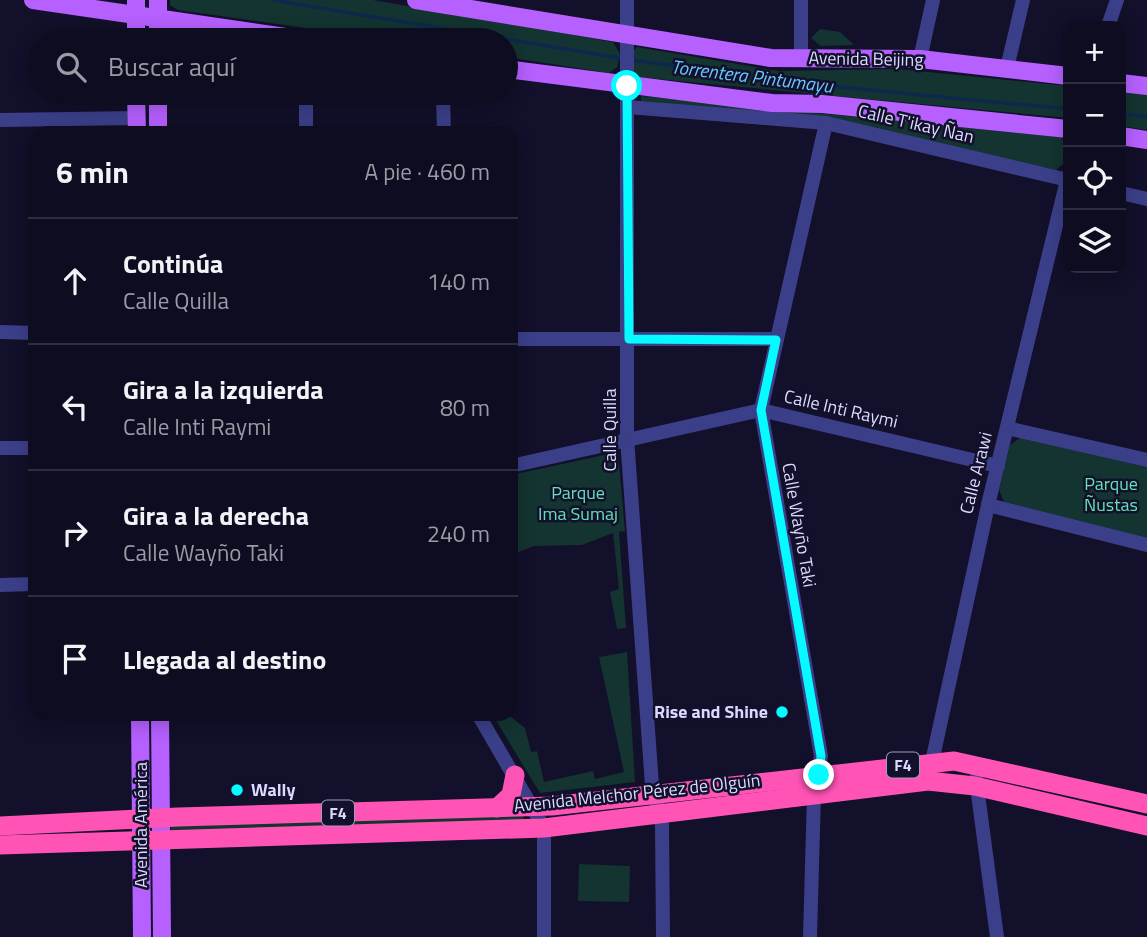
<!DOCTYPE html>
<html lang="es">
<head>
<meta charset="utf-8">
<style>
	body { margin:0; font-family:"Titillium Web",sans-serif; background:#1c1a2d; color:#f1f3f6 }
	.controls { position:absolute; right:21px; top:21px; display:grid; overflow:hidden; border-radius:14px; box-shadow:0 4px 18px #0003 }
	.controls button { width:63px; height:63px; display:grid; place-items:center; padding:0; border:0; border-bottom:2px solid #2e2c3e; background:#0e0c20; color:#f1f3f6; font:35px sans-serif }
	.stop { position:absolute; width:21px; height:21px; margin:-16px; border:5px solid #05fbff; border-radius:50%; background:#fff }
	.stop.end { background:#05fbff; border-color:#fff; box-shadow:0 2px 7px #0008 }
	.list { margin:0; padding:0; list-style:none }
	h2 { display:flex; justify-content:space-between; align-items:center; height:91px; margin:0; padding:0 28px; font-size:30px }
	h2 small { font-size:23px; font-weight:400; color:#9b9ba5 }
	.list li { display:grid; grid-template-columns:46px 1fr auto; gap:21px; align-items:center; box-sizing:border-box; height:126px; padding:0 28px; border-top:2px solid #2e2c3e }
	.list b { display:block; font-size:26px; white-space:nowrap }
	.list p { margin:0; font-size:23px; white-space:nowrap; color:#9b9ba5 }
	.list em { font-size:23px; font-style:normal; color:#9b9ba5 }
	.icon { flex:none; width:38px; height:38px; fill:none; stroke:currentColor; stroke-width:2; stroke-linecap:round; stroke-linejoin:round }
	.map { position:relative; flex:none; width:1147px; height:937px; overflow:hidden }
	.search { position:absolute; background:#0e0c20; box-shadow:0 4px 18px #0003; left:28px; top:28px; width:490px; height:77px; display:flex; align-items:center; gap:18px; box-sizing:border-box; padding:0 24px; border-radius:38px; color:#9b9ba5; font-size:26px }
	.panel { position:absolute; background:#0e0c20; box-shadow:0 4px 18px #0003; left:28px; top:126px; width:490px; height:595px; border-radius:21px }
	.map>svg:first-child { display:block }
</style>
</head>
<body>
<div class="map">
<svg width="1147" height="937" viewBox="0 0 1147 937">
	<rect width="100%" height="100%" fill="#12102a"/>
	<!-- green -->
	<g fill="#133430">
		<polygon points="170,0 373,0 613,42 620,54 617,67 609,73 506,57 506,40 392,40 178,10 170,5"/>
		<polygon points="820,29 840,32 854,45 821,46 811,38"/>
		<polygon points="637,47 778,71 898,69 1068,86 1068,118 637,77 631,69 633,51"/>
		<polygon points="1121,92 1147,95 1147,130 1121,126"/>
		<polygon points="641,96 1061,137 1068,148 1063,164 1056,170 834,120 641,101"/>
		<polygon points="1021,437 1147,467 1147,539 1004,502 999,490 1010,445"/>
		<polygon points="609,454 619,463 625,531 619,532 626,628 617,629 610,592 619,589 613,533 582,545 534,546 511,555 511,475"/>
		<polygon points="627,652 635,782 540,793 492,714 507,714 525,728 531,752 537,751 544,782 593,771 595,779 624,772 599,657"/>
		<polygon points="524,815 523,820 171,833 171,823"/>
		<polygon points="579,864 630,866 629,902 578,901"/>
	</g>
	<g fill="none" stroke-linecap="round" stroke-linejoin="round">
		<!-- stream -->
		<g stroke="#0c294d" stroke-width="3.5">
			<polyline points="273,0 625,59"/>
			<polyline points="632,60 817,85 1068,109"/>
			<polyline points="1121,114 1147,117"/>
		</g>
		<!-- minor -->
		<g stroke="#3b3f89" stroke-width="14">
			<polyline points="627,0 627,438 652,785 662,825 663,937"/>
			<polyline points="801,0 801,59"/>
			<polyline points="1108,26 1117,0"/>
			<polyline points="920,59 933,0"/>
			<polyline points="1007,68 1023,0"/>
			<polyline points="443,93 444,133"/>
			<polyline points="628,107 826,123 1068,180"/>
			<polyline points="0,120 137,118"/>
			<polyline points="306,133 306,93"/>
			<polyline points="1121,193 1147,199"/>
			<polyline points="0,332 35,333"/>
			<polyline points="511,339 776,339"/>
			<polyline points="1007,428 1147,460"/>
			<polyline points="0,448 35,448"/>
			<polyline points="511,466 761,410 998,466"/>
			<polyline points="988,505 1147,545"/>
			<polyline points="0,585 35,584"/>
			<polyline points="478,714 544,828 544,937"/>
			<polyline points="930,771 988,505 1068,176"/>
			<polyline points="976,779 997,937"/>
			<polyline points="810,937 814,794 821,756 761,410 826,123"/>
		</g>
		<!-- major -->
		<g stroke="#b660ff" stroke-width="18">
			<polyline points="33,0 306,40"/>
			<polyline points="136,0 136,40"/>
			<polyline points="158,0 158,40"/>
			<polyline points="416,0 771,58 920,59 1068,76"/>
			<polyline points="506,69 772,103 822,104 1068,129"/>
			<polyline points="1121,83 1147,86"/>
			<polyline points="136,93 137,133"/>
			<polyline points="158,93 158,133"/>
			<polyline points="1121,136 1147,140"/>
			<polyline points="140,714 142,937"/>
			<polyline points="160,714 162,937"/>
		</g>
		<!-- highway -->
		<g stroke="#ff54b5" stroke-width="19">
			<polyline points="497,808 511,795 515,775"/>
			<polyline points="0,826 178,817 552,806 954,761 1147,804"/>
			<polyline points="0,845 544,828 928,781 975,786 1147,826"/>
		</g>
	</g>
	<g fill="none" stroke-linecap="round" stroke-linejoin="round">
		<!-- route -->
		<polyline stroke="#05fbff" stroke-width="9" points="627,86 629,339 776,340 761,410 821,756 819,775"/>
	</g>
	<!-- markers -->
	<g fill="#05fbff" stroke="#12102a" stroke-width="2.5">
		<circle cx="782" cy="712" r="7"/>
		<circle cx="237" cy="790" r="7"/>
	</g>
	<g text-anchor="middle" stroke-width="5" stroke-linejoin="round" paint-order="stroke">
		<!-- shield labels -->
		<g fill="#12102a" stroke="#9e9dbf" stroke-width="2">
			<rect x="887" y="752.5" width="32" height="25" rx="5"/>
			<rect x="322" y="800.5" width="32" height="25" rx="5"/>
		</g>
		<g font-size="16" font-weight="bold" fill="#dad9ff">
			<text x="903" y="771">F4</text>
			<text x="338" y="819">F4</text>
		</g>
		<!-- street labels -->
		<g font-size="18" fill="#dad9ff" stroke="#12102a">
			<text transform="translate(866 59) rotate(1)" y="6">Avenida Beijing</text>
			<text transform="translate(916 124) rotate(13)" y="6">Calle T'ikay Ñan</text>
			<text transform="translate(841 409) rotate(13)" y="6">Calle Inti Raymi</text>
			<text transform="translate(610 430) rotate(-90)" y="6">Calle Quilla</text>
			<text transform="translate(976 473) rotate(-76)" y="6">Calle Arawi</text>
			<text transform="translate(799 525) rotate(80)" y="6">Calle Wayño Taki</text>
			<text transform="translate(637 793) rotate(-6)" y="6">Avenida Melchor Pérez de Olguín</text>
			<text transform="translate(141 825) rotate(-90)" y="6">Avenida América</text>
		</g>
		<!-- park labels -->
		<g font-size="18" fill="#62e2b7" stroke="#12102a">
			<text x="1111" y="490">Parque<tspan x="1111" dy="21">Ñustas</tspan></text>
			<text x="578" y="499">Parque<tspan x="578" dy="21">Ima Sumaj</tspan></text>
		</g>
		<!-- poi labels -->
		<g font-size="18" font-weight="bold" fill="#dad9ff" stroke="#12102a" text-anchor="end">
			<text x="768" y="718">Rise and Shine</text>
			<text x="251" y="796" text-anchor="start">Wally</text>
		</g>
		<!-- water labels -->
		<g font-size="19" font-style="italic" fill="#67c6ff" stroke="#12102a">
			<text transform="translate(752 76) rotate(7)" y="7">Torrentera Pintumayu</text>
		</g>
	</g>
</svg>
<div class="controls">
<button>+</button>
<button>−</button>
<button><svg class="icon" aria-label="locate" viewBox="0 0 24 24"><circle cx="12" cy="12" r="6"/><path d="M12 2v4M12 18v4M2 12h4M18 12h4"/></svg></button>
<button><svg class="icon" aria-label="layers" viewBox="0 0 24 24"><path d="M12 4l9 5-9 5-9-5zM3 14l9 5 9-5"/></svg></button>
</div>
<div class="stop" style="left:627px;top:86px"></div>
<div class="stop end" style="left:819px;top:775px"></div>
<div class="search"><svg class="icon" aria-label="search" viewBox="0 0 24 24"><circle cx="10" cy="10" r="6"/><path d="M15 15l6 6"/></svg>Buscar aquí</div>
<section class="panel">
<h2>6 min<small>A pie · 460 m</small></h2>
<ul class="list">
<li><svg class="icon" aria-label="ahead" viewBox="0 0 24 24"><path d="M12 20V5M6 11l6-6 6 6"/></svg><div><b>Continúa</b><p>Calle Quilla</p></div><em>140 m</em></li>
<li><svg class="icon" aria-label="left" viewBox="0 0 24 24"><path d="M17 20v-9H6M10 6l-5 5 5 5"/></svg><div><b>Gira a la izquierda</b><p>Calle Inti Raymi</p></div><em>80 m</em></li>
<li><svg class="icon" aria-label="right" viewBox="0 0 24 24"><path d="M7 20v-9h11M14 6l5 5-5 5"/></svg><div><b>Gira a la derecha</b><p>Calle Wayño Taki</p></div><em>240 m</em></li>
<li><svg class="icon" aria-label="arrive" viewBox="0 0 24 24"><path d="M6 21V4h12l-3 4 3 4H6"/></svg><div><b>Llegada al destino</b></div></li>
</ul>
</section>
</div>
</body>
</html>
